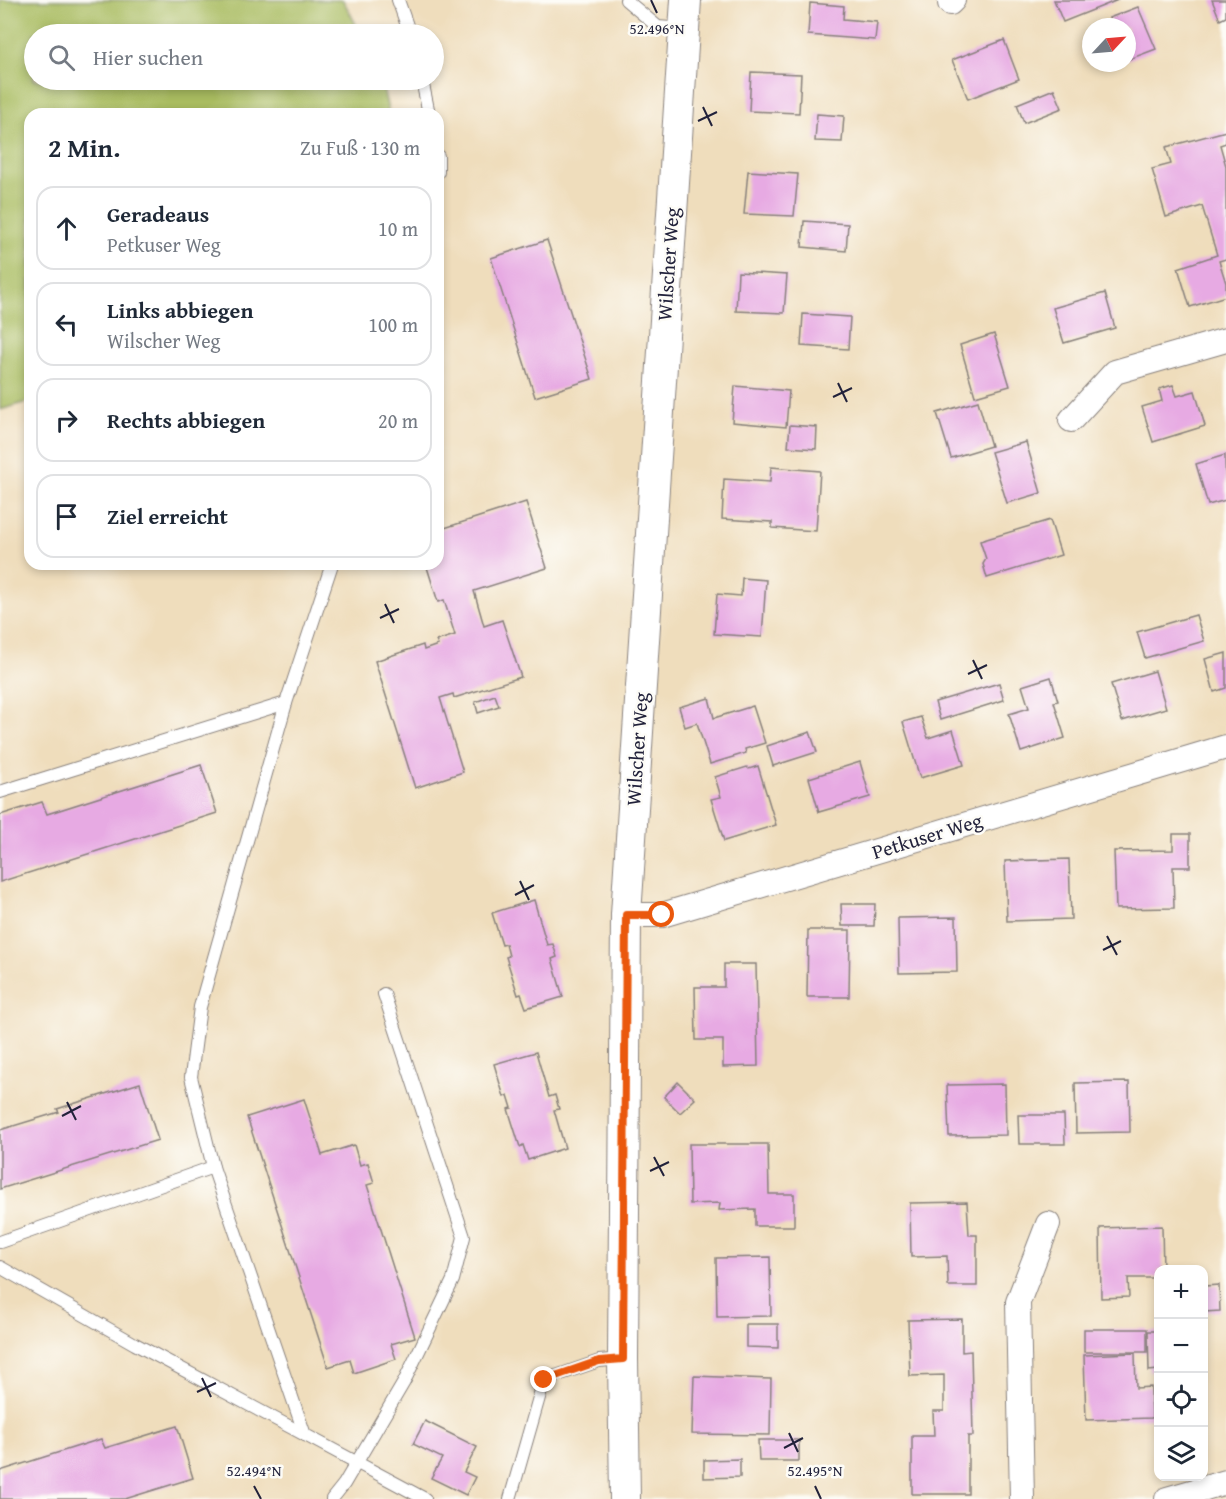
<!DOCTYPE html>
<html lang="de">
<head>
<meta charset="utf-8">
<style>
	body { margin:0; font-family:"Gentium Book Plus",serif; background:#f6f6f7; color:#1f2937 }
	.controls { position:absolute; right:18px; bottom:18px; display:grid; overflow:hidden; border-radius:12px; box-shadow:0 3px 9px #0003 }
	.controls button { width:54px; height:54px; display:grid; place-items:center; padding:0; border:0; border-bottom:2px solid #e0e1e3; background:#fff; color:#1f2937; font:30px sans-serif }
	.compass { position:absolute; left:1082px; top:18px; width:54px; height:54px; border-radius:50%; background:#fff; box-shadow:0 3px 9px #0003; rotate:64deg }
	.stop { position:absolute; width:18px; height:18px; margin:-14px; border:4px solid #ea580c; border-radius:50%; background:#fff }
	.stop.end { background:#ea580c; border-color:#fff; box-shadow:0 2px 6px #0008 }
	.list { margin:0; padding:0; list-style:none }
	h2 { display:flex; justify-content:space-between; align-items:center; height:78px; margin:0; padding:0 24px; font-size:26px }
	h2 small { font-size:20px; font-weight:400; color:#747a83 }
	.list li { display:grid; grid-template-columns:39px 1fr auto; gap:18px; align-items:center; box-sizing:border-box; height:84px; margin:0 12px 12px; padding:0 12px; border:2px solid #e0e1e3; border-radius:18px }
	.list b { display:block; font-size:22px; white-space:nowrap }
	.list p { margin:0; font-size:20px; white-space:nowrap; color:#747a83 }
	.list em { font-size:20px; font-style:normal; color:#747a83 }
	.icon { flex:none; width:33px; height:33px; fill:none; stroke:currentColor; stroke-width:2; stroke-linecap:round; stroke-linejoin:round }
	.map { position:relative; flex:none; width:1226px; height:1499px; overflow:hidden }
	.search { position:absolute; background:#fff; box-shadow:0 3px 9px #0003; left:24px; top:24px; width:420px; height:66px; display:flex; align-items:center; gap:15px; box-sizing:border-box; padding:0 21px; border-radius:33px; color:#747a83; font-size:22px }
	.panel { position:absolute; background:#fff; box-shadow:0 3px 9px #0003; left:24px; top:108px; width:420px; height:462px; border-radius:18px }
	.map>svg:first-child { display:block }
</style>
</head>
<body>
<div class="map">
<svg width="1226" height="1499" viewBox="0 0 1226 1499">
	<rect width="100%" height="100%" fill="#fdfcf7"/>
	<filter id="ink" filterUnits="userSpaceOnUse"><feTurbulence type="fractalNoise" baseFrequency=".0167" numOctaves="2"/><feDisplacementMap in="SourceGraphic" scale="12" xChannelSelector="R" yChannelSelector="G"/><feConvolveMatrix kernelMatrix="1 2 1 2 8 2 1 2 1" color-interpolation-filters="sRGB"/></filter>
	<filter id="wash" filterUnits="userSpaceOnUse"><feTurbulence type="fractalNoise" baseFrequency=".008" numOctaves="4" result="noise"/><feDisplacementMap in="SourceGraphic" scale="24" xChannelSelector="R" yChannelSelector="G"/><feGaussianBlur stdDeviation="1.35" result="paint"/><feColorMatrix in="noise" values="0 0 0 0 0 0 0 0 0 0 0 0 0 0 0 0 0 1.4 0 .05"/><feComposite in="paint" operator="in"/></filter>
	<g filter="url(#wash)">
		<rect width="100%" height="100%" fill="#efddbc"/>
		<!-- green -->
		<polygon fill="#a9bc60" stroke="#666f4e" stroke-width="1.5" points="0,0 343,0 361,34 34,34 34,80 381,80 389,114 30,114 30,401 0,410"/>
		<g id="blocks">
			<!-- building -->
			<g fill="#e7aae3">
				<polygon points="1054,0 1118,0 1063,22"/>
				<polygon points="1212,0 1226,0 1226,17 1220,20"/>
				<polygon points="810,3 844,6 843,19 877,22 875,40 808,35"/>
				<polygon points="1138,7 1156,49 1127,60 1127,27 1113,27 1109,18"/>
				<polygon points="1004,40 1019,79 968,99 952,60"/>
				<polygon points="751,72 801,74 799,113 749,111"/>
				<polygon points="1054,89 1062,108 1024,123 1017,104"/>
				<polygon points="817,114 844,116 842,142 815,141"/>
				<polygon points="1226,131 1226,143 1220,145 1226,166 1226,259 1219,261 1226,283 1226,296 1190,307 1178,268 1217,255 1202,206 1166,217 1152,169 1171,164 1166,147"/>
				<polygon points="748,171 798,174 794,216 744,214"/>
				<polygon points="804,221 848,224 846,251 802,247"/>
				<polygon points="547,240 592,379 535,397 491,258"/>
				<polygon points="738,272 787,275 784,313 736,311"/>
				<polygon points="1105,293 1115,328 1064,343 1053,308"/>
				<polygon points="803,314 850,317 848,349 801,346"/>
				<polygon points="994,334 1010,386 975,396 960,345"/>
				<polygon points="1173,385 1177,396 1195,391 1205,426 1153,442 1142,407 1162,401 1159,389"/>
				<polygon points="735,386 789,391 786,427 732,422"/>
				<polygon points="978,401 991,446 951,458 937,413"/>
				<polygon points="790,425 817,427 816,449 788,447"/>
				<polygon points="1026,442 1041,493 1007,503 991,452"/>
				<polygon points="1225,455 1226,500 1208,505 1196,464"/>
				<polygon points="771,467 820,471 816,531 772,528 772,522 722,519 724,479 770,482"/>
				<polygon points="526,502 547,568 474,591 484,626 502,620 521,677 454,698 453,694 440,698 463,772 415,788 375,661 423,645 424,650 438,645 436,641 455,635 444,600 438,602 426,564 438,564 438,530"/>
				<polygon points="1050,520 1061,555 987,578 983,564 986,559 980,541"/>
				<polygon points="742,578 766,580 762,637 714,634 717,594 741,596"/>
				<polygon points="1196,615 1204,641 1145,658 1137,632"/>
				<polygon points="1226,653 1226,688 1214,692 1205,659"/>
				<polygon points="1155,671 1166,708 1122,721 1111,684"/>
				<polygon points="1051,677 1058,701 1054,702 1065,738 1021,752 1009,714 1029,708 1022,686"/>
				<polygon points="999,683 1004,700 940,720 935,702"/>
				<polygon points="495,695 499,706 478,713 475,702"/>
				<polygon points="709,698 714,718 753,706 765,743 745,749 746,753 710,764 697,723 685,727 679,707"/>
				<polygon points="921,717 928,738 953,730 964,765 920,778 903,722"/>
				<polygon points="810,732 817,752 773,766 767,746"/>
				<polygon points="860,762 870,797 819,812 809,778"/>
				<polygon points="201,765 217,813 0,882 0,815 42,802 47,814"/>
				<polygon points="758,766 776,825 724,841 711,799 721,797 715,777 747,767 749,769"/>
				<polygon points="1173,834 1190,834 1190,867 1173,867 1174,908 1116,909 1114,851 1173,850"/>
				<polygon points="1069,859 1071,919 1007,921 1005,861"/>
				<polygon points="534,900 547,945 553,944 557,957 552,959 563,997 526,1008 521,994 518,995 506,957 509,956 506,944 502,945 492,913"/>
				<polygon points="841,904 875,904 874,926 842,926"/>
				<polygon points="956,917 957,972 899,973 898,918"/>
				<polygon points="808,930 850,930 849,997 807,997"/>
				<polygon points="724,964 756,964 758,1066 723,1067 723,1040 696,1040 695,987 724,987"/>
				<polygon points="536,1052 549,1097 555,1095 559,1109 554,1110 565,1148 528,1160 523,1145 520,1147 508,1109 512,1108 508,1095 504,1097 494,1064"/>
				<polygon points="678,1082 695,1099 680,1113 664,1097"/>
				<polygon points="1129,1082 1130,1132 1076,1133 1075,1083"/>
				<polygon points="140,1083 158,1140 0,1189 0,1130 59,1112 57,1109"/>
				<polygon points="1005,1084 1006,1135 949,1136 947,1085"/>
				<polygon points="304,1099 322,1155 354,1145 360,1165 368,1163 374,1183 367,1185 415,1337 391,1344 396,1359 354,1373 350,1360 328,1367 247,1117"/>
				<polygon points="1018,1115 1064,1115 1065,1144 1019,1144"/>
				<polygon points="689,1144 768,1144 769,1194 794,1194 794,1226 755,1226 755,1209 719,1210 720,1203 690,1204"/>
				<polygon points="967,1202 969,1235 977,1235 977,1286 948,1286 947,1256 911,1257 910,1203"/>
				<polygon points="1162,1226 1163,1270 1158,1270 1158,1278 1128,1278 1129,1297 1101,1298 1100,1228"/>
				<polygon points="770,1257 771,1316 717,1317 716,1258"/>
				<polygon points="1219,1285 1220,1311 1204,1312 1204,1286"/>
				<polygon points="962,1319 962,1352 971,1351 973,1436 968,1436 968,1494 912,1494 912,1436 934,1436 933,1411 944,1411 944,1375 910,1376 908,1320"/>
				<polygon points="746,1324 778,1324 778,1348 746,1347"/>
				<rect x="1084" y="1329" width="63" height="23"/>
				<polygon points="1148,1331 1158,1331 1158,1370 1149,1371"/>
				<polygon points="1135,1353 1136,1388 1151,1387 1152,1418 1086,1420 1084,1355"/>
				<polygon points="694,1376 771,1379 770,1435 692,1434"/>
				<polygon points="425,1421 477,1447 464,1472 475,1477 466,1495 431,1478 442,1458 413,1444"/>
				<polygon points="177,1426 193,1478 125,1499 0,1499 0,1471 101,1439 105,1448"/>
				<polygon points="758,1440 799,1440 799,1461 759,1461"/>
				<polygon points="740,1459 740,1477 704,1478 704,1460"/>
			</g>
		</g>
	</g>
	<g filter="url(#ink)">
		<use href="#blocks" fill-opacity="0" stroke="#88807c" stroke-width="1.5"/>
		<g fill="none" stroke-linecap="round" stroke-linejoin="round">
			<defs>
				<g id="service">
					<polyline points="398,0 410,34"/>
					<polyline points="626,0 658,27 683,29"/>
					<polyline points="422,80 429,114"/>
					<polyline points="438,156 438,172"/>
					<polyline points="0,792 286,703"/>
					<polyline points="0,1242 213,1167"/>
					<polyline points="0,1267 135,1344 425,1499"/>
					<polyline points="305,1435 213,1167 191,1077 200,1007 286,703 332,564"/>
					<polyline points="332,1499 344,1484 404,1382 453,1280 464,1237 384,994"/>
					<polyline points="510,1499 544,1380 599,1361 623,1359"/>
				</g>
				<g id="minor">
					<polyline points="950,3 953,0"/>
					<polyline points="1071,420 1115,372 1226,340"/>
					<polyline points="626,915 662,915 1226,747"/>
					<polyline points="1022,1499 1018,1302 1048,1224"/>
					<polyline points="1167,1499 1226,1482"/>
				</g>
				<polyline id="tertiary" points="625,1499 623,1359 626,915 686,0"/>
			</defs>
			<!-- service casing -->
			<use href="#service" stroke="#88807c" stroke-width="14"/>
			<!-- minor casing -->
			<use href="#minor" stroke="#88807c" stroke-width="26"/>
			<!-- tertiary casing -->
			<use href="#tertiary" stroke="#88807c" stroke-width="32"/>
			<!-- service -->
			<use href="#service" stroke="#fff" stroke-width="12"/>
			<!-- minor -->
			<use href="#minor" stroke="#fff" stroke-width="24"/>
			<!-- tertiary -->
			<use href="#tertiary" stroke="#fff" stroke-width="30"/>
		</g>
	</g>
	<g fill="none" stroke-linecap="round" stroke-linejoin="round" filter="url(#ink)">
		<!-- route -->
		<polyline stroke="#ea580c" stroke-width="8" points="544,1380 599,1361 623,1359 626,915 662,915"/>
	</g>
	<!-- ticks -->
	<path fill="none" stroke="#22223b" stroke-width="2" d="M651,0L657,13M703,107L712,126M698,121L717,112M838,383L847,402M833,397L852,388M385,604L394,623M380,618L399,609M973,660L982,679M968,674L987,665M520,881L529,900M515,895L534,885M1107,936L1117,955M1103,950L1121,941M67,1102L76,1120M62,1116L81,1106M654,1157L664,1176M650,1171L669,1162M202,1378L211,1397M197,1392L216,1383M789,1433L798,1452M784,1448L803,1438M254,1486L261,1499M815,1486L821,1499"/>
	<g text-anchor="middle" stroke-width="5" stroke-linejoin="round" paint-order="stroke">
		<!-- street labels -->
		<g font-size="20" fill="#22223b" stroke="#fdfcf7">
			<text transform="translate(668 264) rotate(-86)" y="7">Wilscher Weg</text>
			<text transform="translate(637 749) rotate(-86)" y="7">Wilscher Weg</text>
			<text transform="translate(927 836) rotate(-17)" y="7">Petkuser Weg</text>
		</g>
	</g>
	<g font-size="15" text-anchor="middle" fill="#22223b" stroke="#fdfcf7" stroke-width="5" stroke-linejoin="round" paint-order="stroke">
		<text x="657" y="34">52.496°N</text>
		<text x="254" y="1476">52.494°N</text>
		<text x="815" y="1476">52.495°N</text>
	</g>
</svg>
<div class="controls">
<button>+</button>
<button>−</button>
<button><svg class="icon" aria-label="locate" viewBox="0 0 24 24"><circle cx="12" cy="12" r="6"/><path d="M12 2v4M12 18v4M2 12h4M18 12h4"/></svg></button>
<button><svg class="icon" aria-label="layers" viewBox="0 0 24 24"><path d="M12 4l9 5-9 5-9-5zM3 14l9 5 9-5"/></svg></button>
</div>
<svg class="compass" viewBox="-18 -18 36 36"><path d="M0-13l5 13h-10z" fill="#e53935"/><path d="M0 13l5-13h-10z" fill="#747a83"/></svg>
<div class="stop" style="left:662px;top:915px"></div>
<div class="stop end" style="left:544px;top:1380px"></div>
<div class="search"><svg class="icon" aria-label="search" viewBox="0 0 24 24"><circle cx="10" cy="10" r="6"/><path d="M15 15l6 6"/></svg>Hier suchen</div>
<section class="panel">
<h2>2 Min.<small>Zu Fuß · 130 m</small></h2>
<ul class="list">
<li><svg class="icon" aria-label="ahead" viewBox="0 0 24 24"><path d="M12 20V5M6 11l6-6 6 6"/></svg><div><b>Geradeaus</b><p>Petkuser Weg</p></div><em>10 m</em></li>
<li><svg class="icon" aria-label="left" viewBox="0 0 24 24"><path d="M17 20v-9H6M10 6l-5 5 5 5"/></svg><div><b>Links abbiegen</b><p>Wilscher Weg</p></div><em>100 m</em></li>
<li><svg class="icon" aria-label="right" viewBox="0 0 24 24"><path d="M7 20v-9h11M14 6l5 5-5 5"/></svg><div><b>Rechts abbiegen</b></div><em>20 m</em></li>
<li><svg class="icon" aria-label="arrive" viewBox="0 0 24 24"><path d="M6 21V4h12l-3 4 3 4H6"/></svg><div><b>Ziel erreicht</b></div></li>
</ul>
</section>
</div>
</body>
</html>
